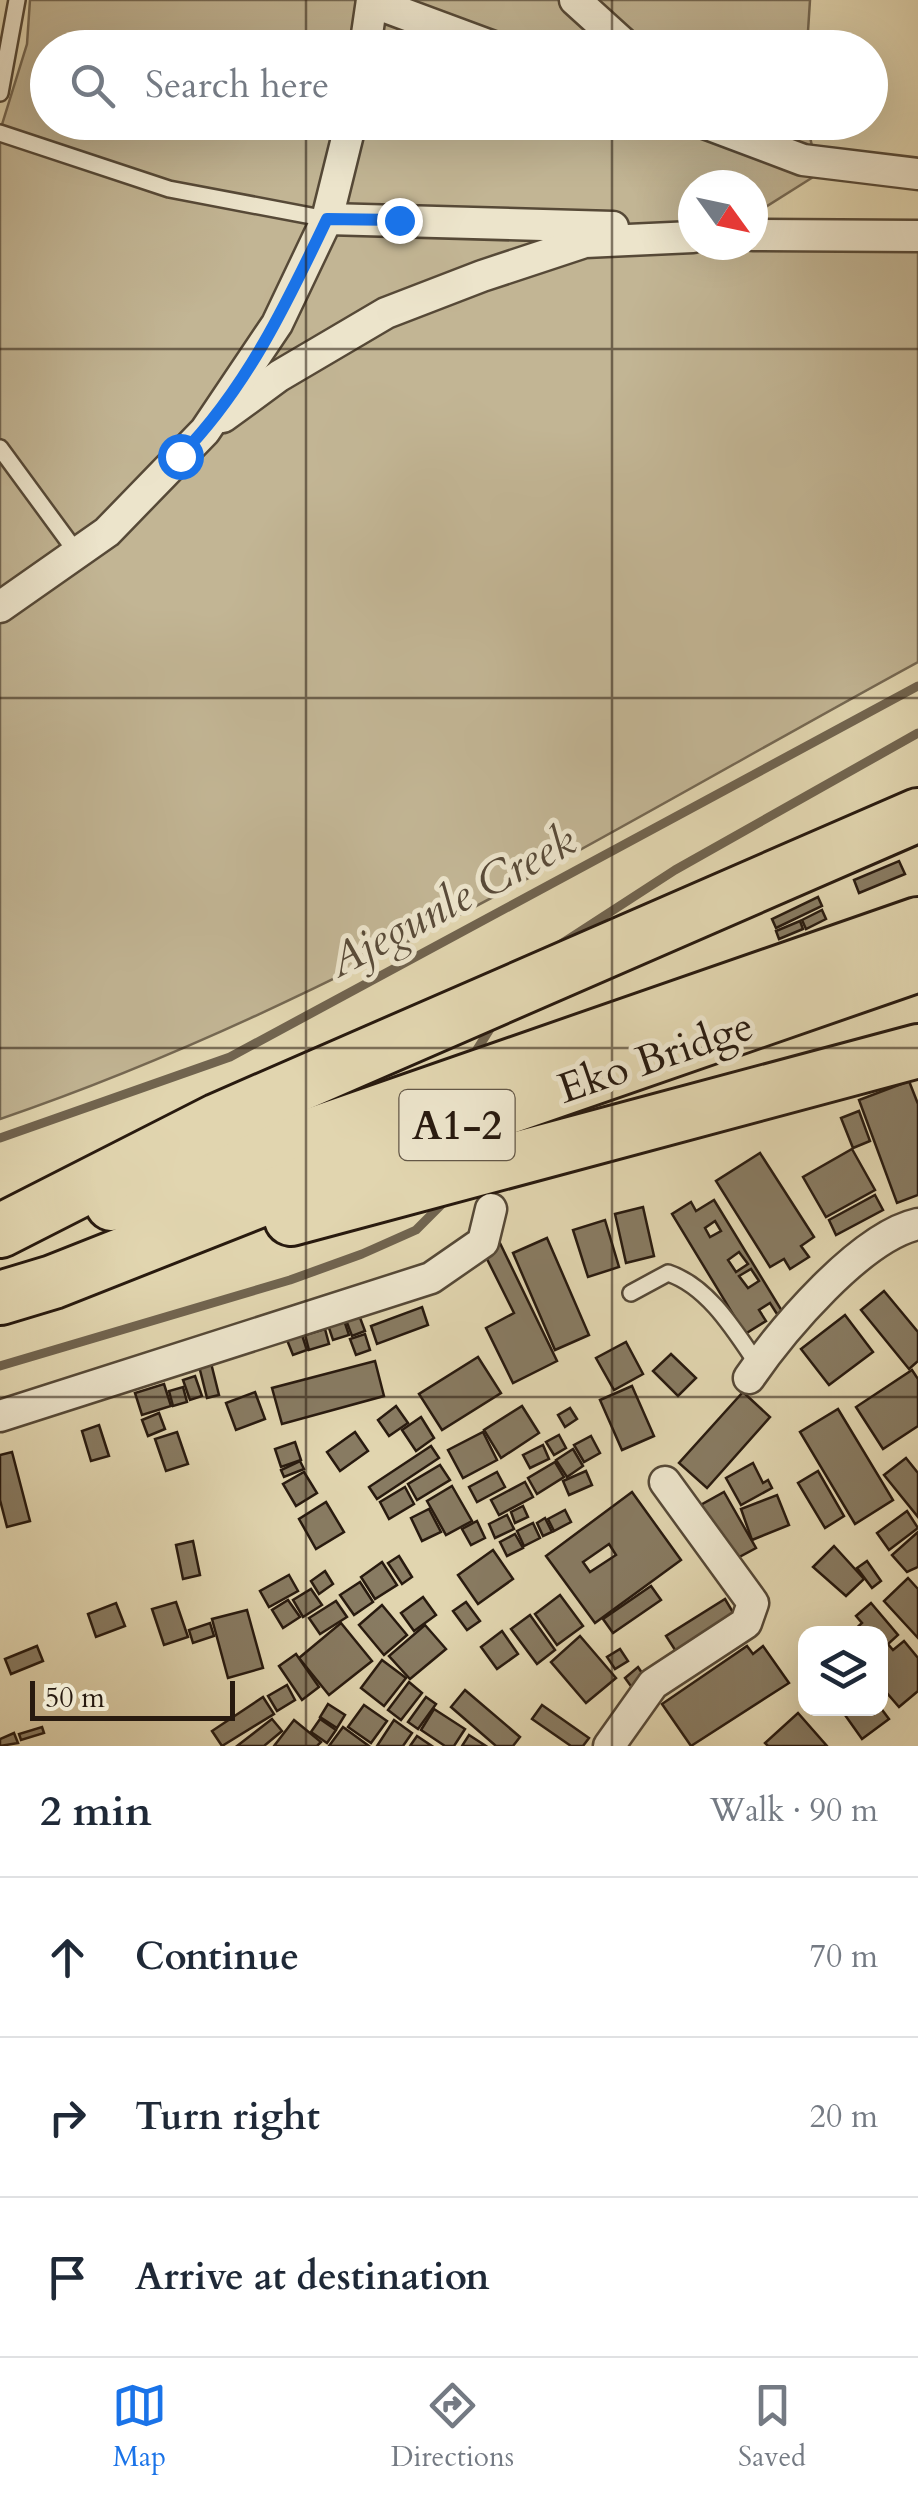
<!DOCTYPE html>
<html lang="en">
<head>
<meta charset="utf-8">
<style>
	body { margin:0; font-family:Cardo,serif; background:#f6f6f7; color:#1f2937 }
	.controls { position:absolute; right:30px; bottom:30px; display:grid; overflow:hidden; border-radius:20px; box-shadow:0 10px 40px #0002 }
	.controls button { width:90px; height:90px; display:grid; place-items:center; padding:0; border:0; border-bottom:2px solid #e0e1e3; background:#fff; color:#1f2937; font:50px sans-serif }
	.compass { position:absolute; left:678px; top:170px; width:90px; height:90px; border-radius:50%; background:#fff; box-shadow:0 10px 40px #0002; rotate:123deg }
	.scale { position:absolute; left:30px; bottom:25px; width:205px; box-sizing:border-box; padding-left:10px; border:5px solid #281a0f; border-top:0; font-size:28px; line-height:35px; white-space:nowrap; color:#281a0f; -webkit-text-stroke:8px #ece4cb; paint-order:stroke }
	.stop { position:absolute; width:30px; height:30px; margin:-22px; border:8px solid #1a73e8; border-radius:50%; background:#fff }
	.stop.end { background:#1a73e8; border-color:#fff; box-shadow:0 2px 10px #0008 }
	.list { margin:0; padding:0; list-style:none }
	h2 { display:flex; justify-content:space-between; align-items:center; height:130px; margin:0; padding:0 40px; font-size:42px }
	h2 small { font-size:32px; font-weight:400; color:#747a83 }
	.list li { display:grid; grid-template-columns:65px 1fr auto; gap:30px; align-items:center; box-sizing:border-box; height:160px; padding:0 40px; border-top:2px solid #e0e1e3 }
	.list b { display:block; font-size:38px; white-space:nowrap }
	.list em { font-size:32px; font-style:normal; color:#747a83 }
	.icon { flex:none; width:55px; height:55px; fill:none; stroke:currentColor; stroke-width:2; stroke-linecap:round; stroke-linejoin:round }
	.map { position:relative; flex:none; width:918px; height:1746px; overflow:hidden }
	.search { position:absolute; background:#fff; box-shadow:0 10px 40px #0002; left:30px; right:30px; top:30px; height:110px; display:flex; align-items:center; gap:25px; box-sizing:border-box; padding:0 35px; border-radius:55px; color:#747a83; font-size:38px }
	.sheet { height:610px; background:#fff }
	nav { display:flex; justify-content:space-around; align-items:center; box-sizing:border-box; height:140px; border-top:2px solid #e0e1e3; background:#fff; font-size:28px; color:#747a83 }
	nav a { display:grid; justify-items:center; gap:5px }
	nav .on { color:#1a73e8 }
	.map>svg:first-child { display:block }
</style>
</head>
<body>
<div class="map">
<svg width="918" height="1746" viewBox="0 0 918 1746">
	<rect width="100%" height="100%" fill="#e1d5af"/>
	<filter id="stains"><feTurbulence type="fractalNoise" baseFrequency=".002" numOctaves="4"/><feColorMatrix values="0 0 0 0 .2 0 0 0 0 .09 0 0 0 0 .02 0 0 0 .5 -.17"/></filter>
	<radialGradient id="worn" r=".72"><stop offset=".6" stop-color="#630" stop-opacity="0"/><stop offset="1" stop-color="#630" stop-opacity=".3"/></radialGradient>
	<!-- green -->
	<path fill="#c2b594" stroke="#756852" stroke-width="2.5" d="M30,0H810L807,47L48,48V122L807,123L818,174L753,215V185H693V245L918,242V662C619,825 323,1009 0,1119V131L27,44Z"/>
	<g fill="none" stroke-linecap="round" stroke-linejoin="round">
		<!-- stream -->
		<g stroke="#71644f" stroke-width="9">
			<polyline points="547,953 675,870 918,733"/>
			<polyline points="471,1059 495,1021"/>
			<polyline points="0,1138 230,1057 918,686"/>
			<polyline points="0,1366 290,1280 362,1254 416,1230 446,1200"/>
		</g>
	</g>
	<!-- building -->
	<g fill="#887b62" stroke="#281a0f" stroke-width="2.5" fill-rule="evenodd">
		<polygon points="899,861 905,874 859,893 854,880"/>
		<polygon points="818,897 822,906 776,928 772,919"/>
		<polygon points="822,910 826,919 806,929 802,920"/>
		<polygon points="800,921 803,929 779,939 776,931"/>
		<polygon points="909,1081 918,1104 918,1195 897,1203 859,1100"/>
		<polygon points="859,1111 870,1141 853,1148 841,1118"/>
		<polygon points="852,1149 875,1190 826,1217 803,1177"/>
		<polygon points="760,1153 814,1237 801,1246 809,1257 790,1269 784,1259 770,1267 716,1181"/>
		<polygon points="875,1195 883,1210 836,1235 829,1220"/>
		<path d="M714,1200L782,1311L777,1314L770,1303L759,1310L766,1321L745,1334L672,1214L691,1202L696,1211ZM715,1221L721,1231L710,1237L705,1228ZM739,1252L748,1264L736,1272L728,1260ZM751,1269L759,1281L748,1288L739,1276Z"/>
		<polygon points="643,1207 654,1256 626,1263 615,1214"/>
		<polygon points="605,1220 619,1267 588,1277 573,1230"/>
		<polygon points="547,1238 589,1335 555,1350 513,1253"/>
		<polygon points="498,1239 557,1361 513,1383 486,1328 514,1313 483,1251"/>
		<polygon points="884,1291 918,1332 918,1361 909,1369 861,1310"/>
		<polygon points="422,1307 428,1325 377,1344 371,1326"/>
		<polygon points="359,1315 365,1331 352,1336 346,1320"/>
		<polygon points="845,1315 873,1352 829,1385 801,1349"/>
		<polygon points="344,1320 349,1335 333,1340 328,1325"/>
		<polygon points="325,1329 329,1344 309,1350 305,1335"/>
		<polygon points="365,1334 370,1350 356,1355 350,1339"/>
		<polygon points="302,1335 307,1350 293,1355 287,1340"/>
		<polygon points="626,1342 643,1374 614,1390 596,1358"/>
		<polygon points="671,1354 696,1378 678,1396 653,1371"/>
		<polygon points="478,1357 501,1393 442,1430 419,1394"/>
		<polygon points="210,1359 219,1395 207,1398 198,1362"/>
		<polygon points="375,1361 384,1396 282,1424 272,1388"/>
		<polygon points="912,1370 918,1379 918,1426 883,1449 856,1407"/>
		<polygon points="195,1376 202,1396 190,1400 183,1380"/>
		<polygon points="164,1384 171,1406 142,1415 135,1393"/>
		<polygon points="632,1386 654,1436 622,1450 600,1400"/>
		<polygon points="183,1387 187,1402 173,1406 169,1391"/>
		<polygon points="255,1392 265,1419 236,1430 226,1403"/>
		<polygon points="743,1392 770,1417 707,1488 679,1463"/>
		<polygon points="396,1406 408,1423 389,1436 378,1420"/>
		<polygon points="522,1406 539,1433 501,1458 484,1430"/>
		<polygon points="570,1408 577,1419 565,1427 558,1415"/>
		<polygon points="838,1409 893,1500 855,1524 800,1432"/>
		<polygon points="159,1413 165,1429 148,1436 142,1420"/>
		<polygon points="421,1417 434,1438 416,1451 402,1430"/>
		<polygon points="99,1425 109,1456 91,1461 82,1431"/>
		<polygon points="177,1432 188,1464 166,1471 155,1439"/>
		<polygon points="355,1432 368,1451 340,1471 327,1452"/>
		<polygon points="483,1432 497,1460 463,1478 448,1450"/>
		<polygon points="559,1435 566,1448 554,1455 546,1442"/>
		<polygon points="591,1436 600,1453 584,1462 574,1445"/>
		<polygon points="295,1442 301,1460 281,1467 275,1449"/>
		<polygon points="543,1445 549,1459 530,1468 523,1455"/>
		<polygon points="431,1446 439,1458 377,1499 369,1487"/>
		<polygon points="573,1449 583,1466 567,1477 556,1460"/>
		<polygon points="12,1452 30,1521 7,1527 0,1500 0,1455"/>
		<polygon points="906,1458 918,1473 918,1517 884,1475"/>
		<polygon points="300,1461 304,1469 284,1477 281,1470"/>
		<polygon points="555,1462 564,1477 537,1494 528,1478"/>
		<polygon points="753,1463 763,1483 768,1480 772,1488 741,1505 726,1478"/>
		<polygon points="440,1465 450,1480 417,1500 408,1484"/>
		<polygon points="586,1471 592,1485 569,1495 563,1481"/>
		<polygon points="818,1471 844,1516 825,1528 798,1483"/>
		<polygon points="304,1472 317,1493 296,1506 283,1484"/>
		<polygon points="497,1472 505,1487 477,1502 469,1487"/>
		<polygon points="525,1482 533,1497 499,1515 491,1500"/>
		<polygon points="452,1486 472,1521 446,1535 427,1501"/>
		<polygon points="405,1487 414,1504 389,1519 380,1502"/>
		<path d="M632,1492L681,1560L595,1623L546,1556ZM609,1544L616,1555L590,1572L583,1562Z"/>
		<polygon points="724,1492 756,1548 728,1563 697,1507"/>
		<polygon points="777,1495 789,1525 752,1540 741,1509"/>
		<polygon points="326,1502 344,1532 316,1549 299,1519"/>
		<polygon points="523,1506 528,1517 515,1523 511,1512"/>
		<polygon points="429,1509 441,1532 422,1541 411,1518"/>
		<polygon points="565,1510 571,1522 554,1531 548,1519"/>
		<polygon points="907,1511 918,1528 889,1550 877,1533"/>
		<polygon points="507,1515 514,1529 495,1538 489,1524"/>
		<polygon points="545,1518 552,1532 543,1536 537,1523"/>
		<polygon points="477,1521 485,1538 471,1545 462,1529"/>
		<polygon points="533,1523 540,1538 524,1546 517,1531"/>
		<polygon points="918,1532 918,1567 907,1572 892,1555"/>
		<polygon points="515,1534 523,1548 507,1556 500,1542"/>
		<polygon points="193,1541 200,1575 183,1579 176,1545"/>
		<polygon points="834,1546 864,1579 846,1596 813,1567"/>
		<polygon points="493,1550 513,1579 478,1604 458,1575"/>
		<polygon points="399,1556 412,1577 402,1584 388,1563"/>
		<polygon points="867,1561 881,1581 872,1588 857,1568"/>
		<polygon points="382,1562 397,1585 375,1599 361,1577"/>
		<polygon points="325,1571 333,1584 319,1594 311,1581"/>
		<polygon points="289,1575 298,1591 269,1607 260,1591"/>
		<polygon points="908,1578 918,1589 918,1638 884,1601"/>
		<polygon points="360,1582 373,1602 354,1615 340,1595"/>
		<polygon points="651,1586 661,1600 613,1633 603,1619"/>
		<polygon points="311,1589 322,1605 303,1617 293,1600"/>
		<polygon points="560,1595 583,1626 557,1645 535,1614"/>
		<polygon points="423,1597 436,1615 414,1631 401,1613"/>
		<polygon points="725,1599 737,1619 679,1656 666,1636"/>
		<polygon points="288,1600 300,1617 283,1628 272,1610"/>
		<polygon points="336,1601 347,1617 320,1634 309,1618"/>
		<polygon points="176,1602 188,1637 164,1645 152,1609"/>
		<polygon points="466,1602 480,1621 467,1630 453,1611"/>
		<polygon points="116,1603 125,1626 96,1637 88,1614"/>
		<polygon points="871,1603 898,1635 888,1644 893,1650 904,1641 918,1658 918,1691 899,1707 880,1685 880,1634 850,1634 862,1623 856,1616"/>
		<polygon points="382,1605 407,1635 384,1655 359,1625"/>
		<polygon points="247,1610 263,1668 228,1678 212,1619"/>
		<polygon points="530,1615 555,1650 537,1664 511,1629"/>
		<polygon points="210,1623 214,1636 193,1643 189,1630"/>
		<polygon points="341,1623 372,1661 329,1695 299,1658"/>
		<polygon points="425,1625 446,1649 410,1679 389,1656"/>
		<polygon points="502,1631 518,1654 497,1669 481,1647"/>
		<polygon points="580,1636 616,1678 586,1703 551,1662"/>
		<polygon points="37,1646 43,1661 11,1674 5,1659"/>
		<polygon points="747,1646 753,1654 763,1646 789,1683 691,1746 662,1704"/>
		<polygon points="620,1649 628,1661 615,1669 607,1657"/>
		<polygon points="296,1654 319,1687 302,1700 279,1666"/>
		<polygon points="382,1660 406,1678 384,1706 361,1688"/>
		<polygon points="638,1667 646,1679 633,1689 625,1678"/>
		<polygon points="409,1682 422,1693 401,1720 388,1710"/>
		<polygon points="287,1685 295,1700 277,1711 268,1696"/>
		<polygon points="465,1690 520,1737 513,1746 496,1746 451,1707"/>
		<polygon points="263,1697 274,1714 222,1746 212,1731"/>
		<polygon points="426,1697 436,1704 418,1729 408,1722"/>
		<polygon points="328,1704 345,1715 337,1728 320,1717"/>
		<polygon points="364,1705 387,1721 371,1743 348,1727"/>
		<polygon points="542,1705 589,1738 583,1746 571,1746 532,1719"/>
		<polygon points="880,1707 889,1719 862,1739 840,1708"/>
		<polygon points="434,1709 465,1729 454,1746 445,1746 421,1730"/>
		<polygon points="798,1713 827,1746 768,1746 765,1743"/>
		<polygon points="272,1719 282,1731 264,1746 237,1746"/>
		<polygon points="320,1719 336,1730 327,1743 311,1732"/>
		<polygon points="294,1720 321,1742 317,1746 274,1746"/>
		<polygon points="394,1720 412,1733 403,1746 377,1746"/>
		<polygon points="42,1727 44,1733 21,1740 19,1734"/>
		<polygon points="343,1727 369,1746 329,1746"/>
		<polygon points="14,1733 18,1743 0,1746 0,1739"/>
		<polygon points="469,1735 486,1746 462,1746"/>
		<polygon points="417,1736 432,1746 410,1746"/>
	</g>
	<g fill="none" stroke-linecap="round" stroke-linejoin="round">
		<defs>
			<g id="service">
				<polyline points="0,93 17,0"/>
				<polyline points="0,133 169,189 327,219"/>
				<polyline points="0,448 77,553"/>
				<path d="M631,1293L668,1273C708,1286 735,1331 758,1365"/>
			</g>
			<g id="minor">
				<polyline points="575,0 628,48"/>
				<polyline points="372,2 496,48"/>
				<polyline points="365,48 372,0"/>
				<polyline points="702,122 803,160 918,174"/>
				<polyline points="327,219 613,227"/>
				<polyline points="753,235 918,236"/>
				<polyline points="223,417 279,376 386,313 482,276 585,242 693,237"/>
				<polyline points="0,607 107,532 205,431 277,324 327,219 351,122"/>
				<path d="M749,1378C782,1330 860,1237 918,1224"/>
				<polyline points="0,1416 431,1278 483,1242 491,1209"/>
				<polyline points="609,1746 653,1684 746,1623 753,1603 665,1482"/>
			</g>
			<g id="motorway">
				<polyline points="112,1204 918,924"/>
				<polyline points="291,1219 918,1051"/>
				<polyline points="0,1231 218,1120 918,815"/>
				<polyline points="0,1298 53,1282 402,1144 918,965"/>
			</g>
		</defs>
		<!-- service casing -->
		<use href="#service" stroke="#564937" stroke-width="20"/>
		<!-- minor casing -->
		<use href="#minor" stroke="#564937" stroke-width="35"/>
		<!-- motorway casing -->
		<use href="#motorway" stroke="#281a0f" stroke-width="58"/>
		<!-- service -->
		<use href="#service" stroke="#ece4cb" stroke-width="15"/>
		<!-- minor -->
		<use href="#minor" stroke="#ece4cb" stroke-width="30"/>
		<!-- motorway -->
		<use href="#motorway" stroke="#e1d5af" stroke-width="52"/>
	</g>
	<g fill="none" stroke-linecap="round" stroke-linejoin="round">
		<!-- route -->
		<path stroke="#1a73e8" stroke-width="12" d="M180,456C246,389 287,303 327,219L399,220"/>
	</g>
	<!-- grid -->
	<path fill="none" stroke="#281a0f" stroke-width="2.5" stroke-opacity="0.55" d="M306,0V48M612,0V48M306,122V1746M612,122V1746M0,349H918M0,698H918M0,1048H918M0,1397H918"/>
	<g text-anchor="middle" stroke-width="10" stroke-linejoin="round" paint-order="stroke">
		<!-- shield labels -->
		<rect fill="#ece4cb" stroke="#635747" stroke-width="2.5" x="399.5" y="1090" width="115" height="70" rx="8"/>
		<g font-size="40" font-weight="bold" fill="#281a0f">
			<text x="457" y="1139">A1-2</text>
		</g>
		<!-- street labels -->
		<g font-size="42" fill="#281a0f" stroke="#ece4cb">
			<text transform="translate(655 1056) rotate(-19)" y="15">Eko Bridge</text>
		</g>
		<!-- water labels -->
		<g font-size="45" font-style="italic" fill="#594b39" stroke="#ece4cb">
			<text transform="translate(451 900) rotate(-28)" y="16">Ajegunle Creek</text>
		</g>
	</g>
	<rect width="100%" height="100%" filter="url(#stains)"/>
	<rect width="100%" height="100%" fill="url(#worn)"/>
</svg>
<div class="controls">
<button><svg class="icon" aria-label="layers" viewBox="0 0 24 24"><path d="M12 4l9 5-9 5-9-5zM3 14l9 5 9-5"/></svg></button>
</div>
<svg class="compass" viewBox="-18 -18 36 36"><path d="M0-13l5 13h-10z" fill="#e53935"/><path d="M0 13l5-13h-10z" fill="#747a83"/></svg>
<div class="scale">50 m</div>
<div class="stop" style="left:180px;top:456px"></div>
<div class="stop end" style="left:399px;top:220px"></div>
<div class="search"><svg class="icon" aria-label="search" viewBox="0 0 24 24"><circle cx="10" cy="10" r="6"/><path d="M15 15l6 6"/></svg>Search here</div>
</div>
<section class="sheet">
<h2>2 min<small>Walk · 90 m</small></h2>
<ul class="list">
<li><svg class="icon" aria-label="ahead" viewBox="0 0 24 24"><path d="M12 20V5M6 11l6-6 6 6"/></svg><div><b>Continue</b></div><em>70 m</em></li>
<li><svg class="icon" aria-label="right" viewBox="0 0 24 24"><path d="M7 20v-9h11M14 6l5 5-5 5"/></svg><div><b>Turn right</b></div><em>20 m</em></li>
<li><svg class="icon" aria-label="arrive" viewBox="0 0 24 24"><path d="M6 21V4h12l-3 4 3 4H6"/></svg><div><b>Arrive at destination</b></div></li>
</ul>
</section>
<nav>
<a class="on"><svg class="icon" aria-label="map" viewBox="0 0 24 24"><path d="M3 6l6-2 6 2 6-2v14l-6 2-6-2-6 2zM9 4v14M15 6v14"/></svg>Map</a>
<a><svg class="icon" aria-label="directions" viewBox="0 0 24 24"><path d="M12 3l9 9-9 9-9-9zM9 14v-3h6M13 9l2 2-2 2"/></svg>Directions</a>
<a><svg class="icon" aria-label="saved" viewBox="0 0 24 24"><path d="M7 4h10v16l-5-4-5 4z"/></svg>Saved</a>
</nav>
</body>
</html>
